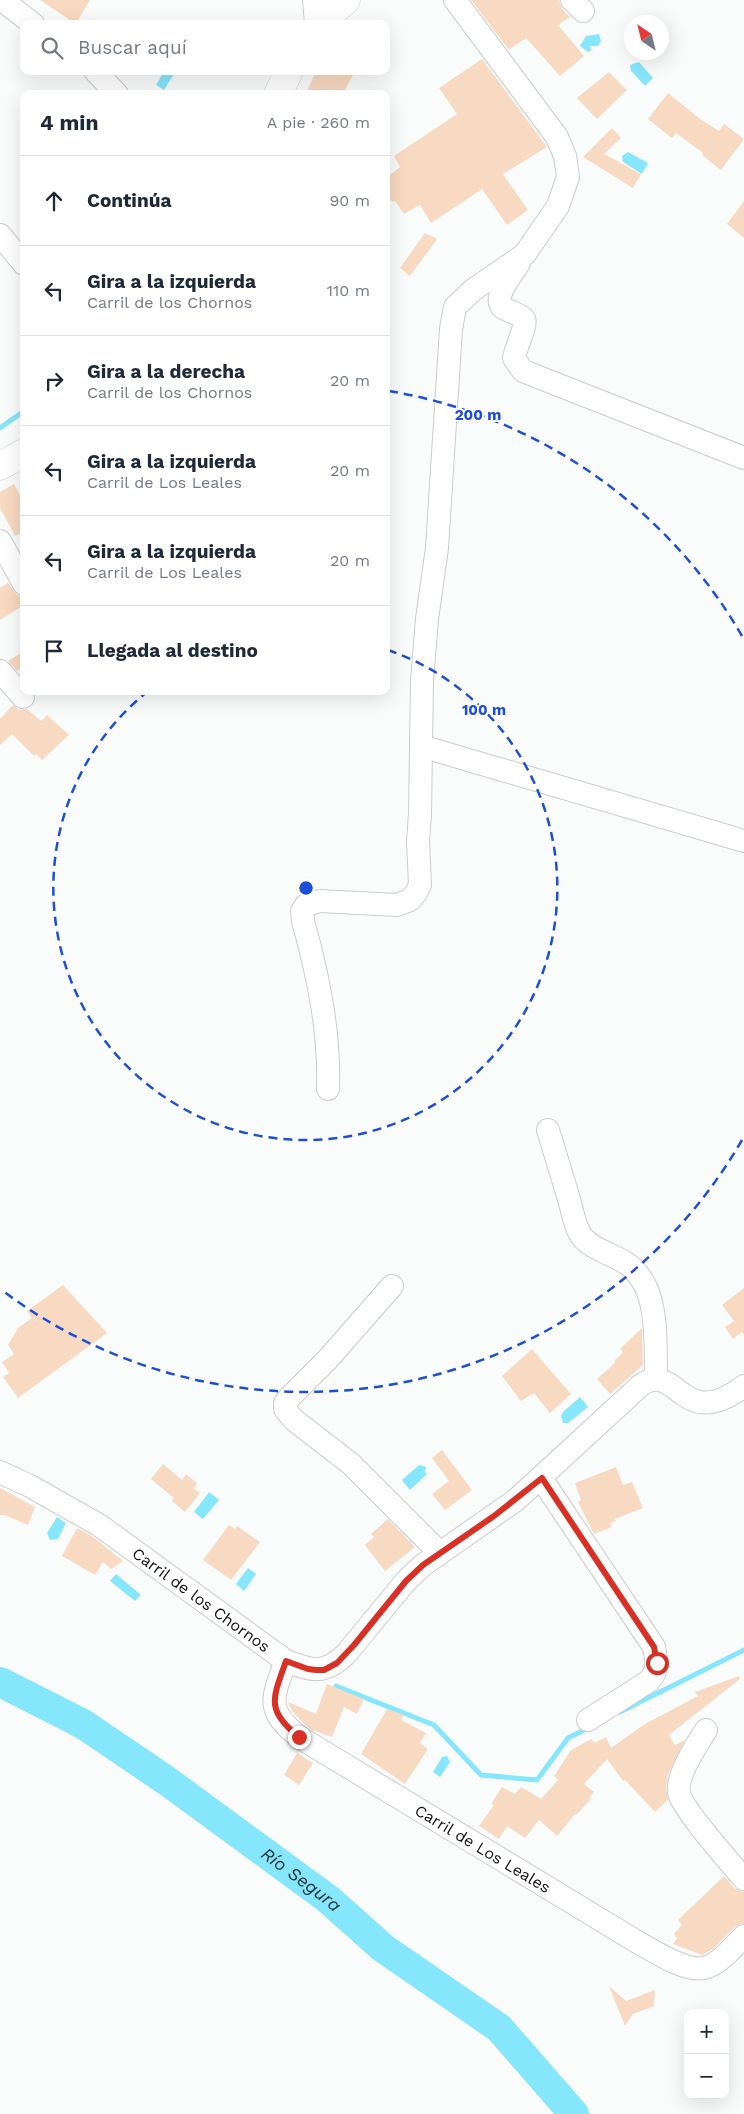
<!DOCTYPE html>
<html lang="es">
<head>
<meta charset="utf-8">
<style>
	body { margin:0; font-family:"Work Sans",sans-serif; background:#f6f6f7; color:#1f2937 }
	.controls { position:absolute; right:15px; bottom:15px; display:grid; overflow:hidden; border-radius:10px; box-shadow:0 5px 20px #0002 }
	.controls button { width:45px; height:45px; display:grid; place-items:center; padding:0; border:0; border-bottom:1px solid #e0e1e3; background:#fff; color:#1f2937; font:25px sans-serif }
	.compass { position:absolute; left:624px; top:15px; width:45px; height:45px; border-radius:50%; background:#fff; box-shadow:0 5px 20px #0002; rotate:325deg }
	.stop { position:absolute; width:15px; height:15px; margin:-11px; border:4px solid #d93025; border-radius:50%; background:#fff }
	.stop.end { background:#d93025; border-color:#fff; box-shadow:0 1px 5px #0008 }
	.list { margin:0; padding:0; list-style:none }
	h2 { display:flex; justify-content:space-between; align-items:center; height:65px; margin:0; padding:0 20px; font-size:21px }
	h2 small { font-size:16px; font-weight:400; color:#747a83 }
	.list li { display:grid; grid-template-columns:32px 1fr auto; gap:15px; align-items:center; box-sizing:border-box; height:90px; padding:0 20px; border-top:1px solid #e0e1e3 }
	.list b { display:block; font-size:19px; white-space:nowrap }
	.list p { margin:0; font-size:16px; white-space:nowrap; color:#747a83 }
	.list em { font-size:16px; font-style:normal; color:#747a83 }
	.icon { flex:none; width:28px; height:28px; fill:none; stroke:currentColor; stroke-width:2; stroke-linecap:round; stroke-linejoin:round }
	.map { position:relative; flex:none; width:744px; height:2114px; overflow:hidden }
	.search { position:absolute; background:#fff; box-shadow:0 5px 20px #0002; left:20px; top:20px; width:370px; height:55px; display:flex; align-items:center; gap:12px; box-sizing:border-box; padding:0 18px; border-radius:10px; color:#747a83; font-size:19px }
	.panel { position:absolute; background:#fff; box-shadow:0 5px 20px #0002; left:20px; top:90px; width:370px; height:605px; border-radius:10px }
	.map>svg:first-child { display:block }
</style>
</head>
<body>
<div class="map">
<svg width="744" height="2114" viewBox="0 0 744 2114">
	<rect width="100%" height="100%" fill="#fafcfc"/>
	<!-- water -->
	<g fill="#86e6fb">
		<polygon points="599,34 601,41 598,46 590,46 591,50 588,52 580,46 586,36"/>
		<polygon points="639,62 653,78 645,86 631,71 630,65"/>
		<polygon points="164,71 176,71 164,90 156,85"/>
		<polygon points="628,152 648,163 642,174 623,162 622,156"/>
		<polygon points="580,1397 588,1407 568,1423 563,1423 561,1416 563,1412"/>
		<polygon points="419,1465 426,1467 425,1472 427,1474 410,1490 402,1480"/>
		<polygon points="209,1492 219,1500 203,1519 194,1512"/>
		<polygon points="57,1517 66,1523 58,1539 50,1540 47,1533"/>
		<polygon points="248,1568 256,1574 244,1591 236,1584"/>
		<polygon points="116,1574 141,1595 135,1601 110,1581"/>
		<polygon points="447,1756 450,1762 440,1777 433,1772 442,1757"/>
	</g>
	<g fill="none" stroke-linecap="round" stroke-linejoin="round">
		<!-- stream -->
		<g stroke="#86e6fb" stroke-width="5">
			<polyline points="0,428 24,411"/>
			<polyline points="336,1686 434,1725 481,1775 537,1780 568,1738 590,1727"/>
			<polyline points="620,1712 744,1650"/>
		</g>
		<!-- river -->
		<path stroke="#86e6fb" stroke-width="30" id="s1" d="M0,1682L83,1724L167,1781L328,1899L383,1948L499,2028L574,2114"/>
	</g>
	<!-- building -->
	<g fill="#f8d9c1">
		<polygon points="40,0 90,0 76,24"/>
		<polygon points="471,0 559,0 562,9 570,17 558,25 584,56 560,76 526,38 509,50"/>
		<polygon points="482,59 547,147 503,174 528,210 507,225 482,189 431,223 420,205 404,214 395,201 392,202 386,194 386,178 400,167 394,156 457,114 439,88"/>
		<polygon points="316,71 355,71 343,94 306,94"/>
		<polygon points="609,72 627,90 597,119 577,98"/>
		<polygon points="668,93 700,119 719,131 724,124 744,139 721,170 703,156 702,152 676,133 672,138 648,119"/>
		<polygon points="612,128 621,138 604,154 641,174 633,188 583,157"/>
		<polygon points="744,201 744,238 727,224"/>
		<polygon points="425,233 437,239 410,276 400,268"/>
		<polygon points="14,484 24,502 24,532 15,536 0,508 0,492"/>
		<polygon points="8,583 17,595 24,597 24,605 0,620 0,588"/>
		<polygon points="24,651 24,666 17,671 8,661"/>
		<polygon points="13,705 19,710 27,709 41,721 47,715 69,735 42,760 36,754 34,756 12,734 0,745 0,719"/>
		<polygon points="63,1285 107,1333 18,1398 3,1377 9,1373 2,1362 14,1354 8,1345 18,1328 32,1318 27,1311"/>
		<polygon points="744,1288 744,1335 742,1332 733,1339 725,1327 734,1321 722,1305"/>
		<polygon points="642,1328 643,1365 610,1394 597,1379 615,1363 614,1361 623,1352 620,1349"/>
		<polygon points="532,1349 571,1394 550,1413 534,1393 521,1401 502,1376"/>
		<polygon points="442,1450 472,1490 445,1510 432,1494 449,1481 432,1458"/>
		<polygon points="163,1464 182,1480 186,1474 197,1483 194,1489 200,1493 185,1512 172,1501 174,1498 151,1479"/>
		<polygon points="616,1467 623,1485 632,1482 643,1508 615,1519 616,1521 610,1523 612,1527 594,1534 578,1502 581,1500 575,1483"/>
		<polygon points="0,1488 35,1507 28,1525 5,1515 0,1515"/>
		<polygon points="388,1519 415,1547 385,1571 365,1545 374,1537 371,1534"/>
		<polygon points="229,1525 235,1529 237,1526 260,1542 231,1580 203,1560"/>
		<polygon points="77,1528 92,1536 123,1561 111,1569 103,1562 95,1575 62,1556"/>
		<polygon points="739,1676 740,1679 669,1735 675,1745 685,1740 668,1775 666,1786 668,1800 655,1812 625,1780 623,1781 607,1759 584,1784 594,1792 589,1798 591,1799 576,1815 575,1814 557,1836 539,1820 525,1838 507,1826 499,1839 479,1826 494,1805 491,1804 502,1787 515,1794 521,1787 541,1799 558,1780 554,1776 571,1750 591,1739 595,1743 606,1737 611,1748 645,1724 698,1696 695,1692"/>
		<polygon points="327,1684 364,1699 357,1714 344,1707 332,1737 312,1730 304,1724 292,1711 288,1702 316,1714"/>
		<polygon points="387,1709 404,1715 401,1720 426,1733 420,1743 428,1749 405,1784 361,1754"/>
		<polygon points="297,1753 313,1763 299,1785 284,1775"/>
		<polygon points="724,1876 734,1888 744,1892 744,1923 735,1927 713,1949 702,1955 673,1944 677,1938 674,1934 682,1925 678,1920"/>
		<polygon points="609,1986 626,2001 655,1990 654,2006 633,2014 625,2026"/>
	</g>
	<g fill="none" stroke-linecap="round" stroke-linejoin="round">
		<defs>
			<g id="minor">
				<polyline points="2,0 33,24"/>
				<polyline points="314,0 316,24"/>
				<polyline points="572,0 583,11"/>
				<polyline points="95,71 117,94"/>
				<polyline points="0,235 24,264"/>
				<path d="M519,263C513,274 493,295 502,307C508,312 519,313 524,319C528,323 515,349 514,358L523,371L744,458"/>
				<polyline points="0,541 24,584"/>
				<polyline points="0,671 23,697"/>
				<polyline points="421,746 744,841"/>
				<path d="M328,1089C330,1032 318,975 303,921L302,911L306,905L320,901L397,905L410,900L416,893L420,885L418,841L420,814L422,681L427,619L437,548L451,329L455,307L473,290L525,254L558,206L568,177L565,156L557,137L455,0"/>
				<path d="M548,1130C555,1153 562,1176 569,1199C572,1210 574,1222 579,1232C587,1247 604,1251 619,1259C661,1279 655,1338 656,1378"/>
				<polyline points="392,1286 327,1360 289,1398 285,1403 285,1409 294,1420 351,1464 440,1553"/>
				<path id="s2" d="M0,1472L30,1486L99,1525L286,1661C313,1671 324,1675 346,1654L406,1581L423,1565L516,1500L641,1385C678,1360 681,1434 744,1386"/>
				<path d="M541,1478L654,1647C657,1661 659,1670 649,1681L588,1720"/>
				<path id="s3" d="M286,1661C272,1698 265,1710 299,1737L639,1943C655,1952 686,1972 704,1968C720,1964 733,1947 744,1936"/>
				<path d="M706,1730C697,1744 676,1776 679,1793C681,1807 732,1865 744,1879"/>
			</g>
			<g id="major">
				<polyline points="318,24 346,0"/>
				<polyline points="278,94 289,71"/>
				<polyline points="0,466 24,453"/>
			</g>
		</defs>
		<!-- minor casing -->
		<use href="#minor" stroke="#cbcccd" stroke-width="24"/>
		<!-- major casing -->
		<use href="#major" stroke="#cbcccd" stroke-width="29"/>
		<!-- minor -->
		<use href="#minor" stroke="#fff" stroke-width="22"/>
		<!-- major -->
		<use href="#major" stroke="#fff" stroke-width="28"/>
	</g>
	<g fill="none" stroke-linecap="round" stroke-linejoin="round">
		<!-- route -->
		<path stroke="#d93025" stroke-width="6" d="M299,1737C265,1710 273,1698 286,1661L308,1669L316,1670H324L337,1663L354,1645L406,1581L423,1565L494,1516L542,1478L654,1647L657,1663"/>
	</g>
	<!-- distance rings -->
	<g fill="none" stroke="#1d4ed8" stroke-width="2.5" stroke-dasharray="9 6">
		<path d="M388 650A252 252 0 1 1 147 692"/>
		<path d="M742 1140A504 504 0 0 1 3 1291M389 391A504 504 0 0 1 742 636"/>
	</g>
	<g text-anchor="middle" stroke-width="4" stroke-linejoin="round" paint-order="stroke">
		<!-- street labels -->
		<g font-size="16" fill="#101111" stroke="#fff">
			<text dy="6" stroke="none"><textPath href="#s2" startOffset="239">Carril de los Chornos</textPath></text>
			<text dy="6" stroke="none"><textPath href="#s3" startOffset="302">Carril de Los Leales</textPath></text>
		</g>
		<!-- water labels -->
		<g font-size="18" font-style="italic" fill="#1c3237" stroke="#fff">
			<text dy="6" stroke="none"><textPath href="#s1" startOffset="361">Río Segura</textPath></text>
		</g>
	</g>
	<circle cx="306" cy="888" r="8" fill="#1d4ed8" stroke="#fff" stroke-width="2.5"/>
	<g font-size="15" text-anchor="middle" font-weight="bold" fill="#1d4ed8" stroke="#fff" stroke-width="4" stroke-linejoin="round" paint-order="stroke">
		<text x="478" y="420">200 m</text>
		<text x="484" y="715">100 m</text>
	</g>
</svg>
<div class="controls">
<button>+</button>
<button>−</button>
</div>
<svg class="compass" viewBox="-18 -18 36 36"><path d="M0-13l5 13h-10z" fill="#e53935"/><path d="M0 13l5-13h-10z" fill="#747a83"/></svg>
<div class="stop" style="left:657px;top:1663px"></div>
<div class="stop end" style="left:299px;top:1737px"></div>
<div class="search"><svg class="icon" aria-label="search" viewBox="0 0 24 24"><circle cx="10" cy="10" r="6"/><path d="M15 15l6 6"/></svg>Buscar aquí</div>
<section class="panel">
<h2>4 min<small>A pie · 260 m</small></h2>
<ul class="list">
<li><svg class="icon" aria-label="ahead" viewBox="0 0 24 24"><path d="M12 20V5M6 11l6-6 6 6"/></svg><div><b>Continúa</b></div><em>90 m</em></li>
<li><svg class="icon" aria-label="left" viewBox="0 0 24 24"><path d="M17 20v-9H6M10 6l-5 5 5 5"/></svg><div><b>Gira a la izquierda</b><p>Carril de los Chornos</p></div><em>110 m</em></li>
<li><svg class="icon" aria-label="right" viewBox="0 0 24 24"><path d="M7 20v-9h11M14 6l5 5-5 5"/></svg><div><b>Gira a la derecha</b><p>Carril de los Chornos</p></div><em>20 m</em></li>
<li><svg class="icon" aria-label="left" viewBox="0 0 24 24"><path d="M17 20v-9H6M10 6l-5 5 5 5"/></svg><div><b>Gira a la izquierda</b><p>Carril de Los Leales</p></div><em>20 m</em></li>
<li><svg class="icon" aria-label="left" viewBox="0 0 24 24"><path d="M17 20v-9H6M10 6l-5 5 5 5"/></svg><div><b>Gira a la izquierda</b><p>Carril de Los Leales</p></div><em>20 m</em></li>
<li><svg class="icon" aria-label="arrive" viewBox="0 0 24 24"><path d="M6 21V4h12l-3 4 3 4H6"/></svg><div><b>Llegada al destino</b></div></li>
</ul>
</section>
</div>
</body>
</html>
